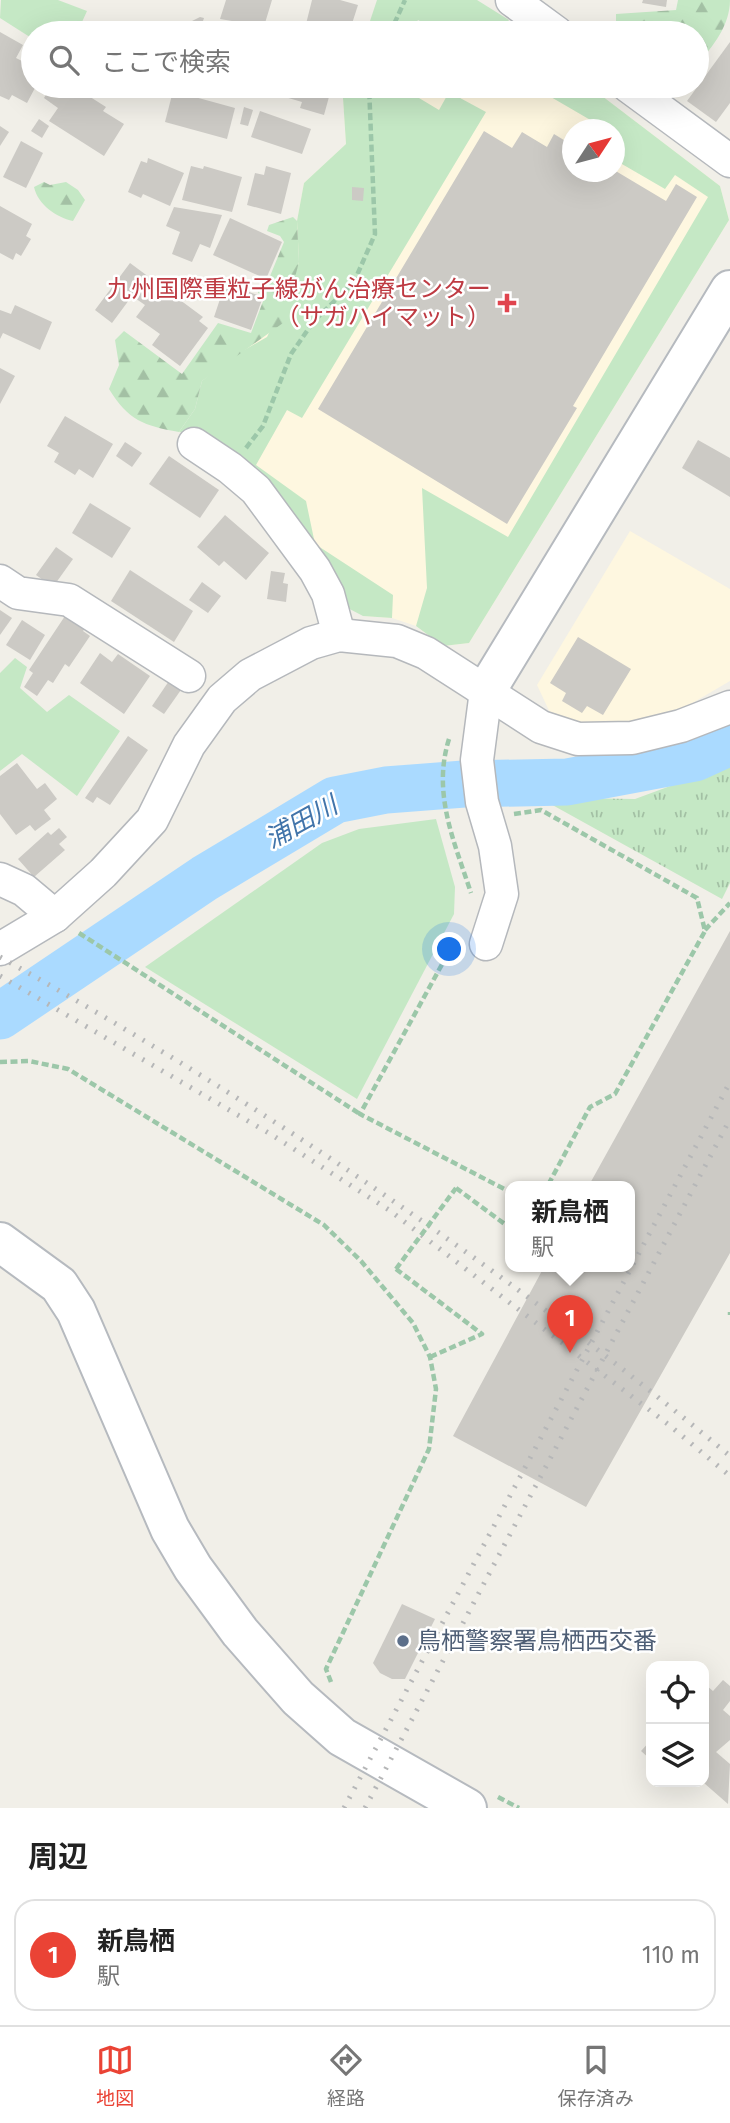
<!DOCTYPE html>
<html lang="ja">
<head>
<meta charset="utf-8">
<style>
	body { margin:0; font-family:"Fira Sans","Noto Sans JP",sans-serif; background:#f2f2f2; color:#222 }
	.controls { position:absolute; right:21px; bottom:21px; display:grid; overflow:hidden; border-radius:14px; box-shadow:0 7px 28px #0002 }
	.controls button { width:63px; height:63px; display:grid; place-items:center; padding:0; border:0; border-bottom:2px solid #e0e0e0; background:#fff; color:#222; font:35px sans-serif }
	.compass { position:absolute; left:562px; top:119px; width:63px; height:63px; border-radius:50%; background:#fff; box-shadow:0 7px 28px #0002; rotate:54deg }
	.you { position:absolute; left:450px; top:950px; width:24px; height:24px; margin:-18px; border:5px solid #fff; border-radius:50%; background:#1a73e8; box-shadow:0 0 0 10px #1a73e833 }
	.badge { display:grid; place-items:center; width:46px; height:46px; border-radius:50%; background:#ea4335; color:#fff; font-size:23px; font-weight:700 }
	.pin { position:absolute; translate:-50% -58px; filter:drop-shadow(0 2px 4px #0008) }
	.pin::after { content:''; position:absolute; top:37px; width:24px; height:21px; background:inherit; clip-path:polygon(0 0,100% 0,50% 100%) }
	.popup { position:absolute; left:505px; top:1181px; width:130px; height:91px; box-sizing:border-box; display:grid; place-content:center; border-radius:14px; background:#fff; filter:drop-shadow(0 2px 5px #0005); font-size:23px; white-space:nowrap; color:#767676 }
	.popup b { font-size:26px; color:#222 }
	.popup::after { content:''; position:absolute; left:50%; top:100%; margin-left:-14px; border:14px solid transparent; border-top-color:#fff }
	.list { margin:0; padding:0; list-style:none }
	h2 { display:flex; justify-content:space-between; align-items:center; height:91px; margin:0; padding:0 28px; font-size:30px }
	h2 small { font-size:23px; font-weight:400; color:#767676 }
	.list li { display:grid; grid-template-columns:46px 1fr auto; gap:21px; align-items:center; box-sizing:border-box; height:112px; margin:0 14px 14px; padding:0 14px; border:2px solid #e0e0e0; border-radius:21px }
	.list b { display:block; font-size:26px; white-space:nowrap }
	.list p { margin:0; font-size:23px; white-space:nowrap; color:#767676 }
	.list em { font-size:23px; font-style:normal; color:#767676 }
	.icon { flex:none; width:38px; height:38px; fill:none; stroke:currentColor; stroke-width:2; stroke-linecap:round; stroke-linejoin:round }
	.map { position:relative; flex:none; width:730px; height:1808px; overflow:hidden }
	.search { position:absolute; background:#fff; box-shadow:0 7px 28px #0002; left:21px; right:21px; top:21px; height:77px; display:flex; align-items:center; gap:18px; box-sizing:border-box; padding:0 24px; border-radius:38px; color:#767676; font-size:26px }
	.sheet { height:217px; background:#fff }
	nav { display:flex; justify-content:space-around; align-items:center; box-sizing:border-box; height:98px; border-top:2px solid #e0e0e0; background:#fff; font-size:19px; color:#767676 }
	nav a { display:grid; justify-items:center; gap:4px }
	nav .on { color:#ea4335 }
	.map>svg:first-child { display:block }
</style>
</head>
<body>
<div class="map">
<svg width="730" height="1808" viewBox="0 0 730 1808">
	<defs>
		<pattern id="forest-firs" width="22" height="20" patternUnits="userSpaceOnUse" patternTransform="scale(1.75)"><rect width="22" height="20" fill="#c5e8c5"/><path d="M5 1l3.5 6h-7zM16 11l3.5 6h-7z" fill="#a3c0a4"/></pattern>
		<pattern id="park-tufts" width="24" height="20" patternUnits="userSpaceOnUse" patternTransform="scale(1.75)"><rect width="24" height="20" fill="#c5e8c5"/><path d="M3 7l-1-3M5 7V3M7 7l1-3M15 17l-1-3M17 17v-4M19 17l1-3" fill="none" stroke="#a3c0a4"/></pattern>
	</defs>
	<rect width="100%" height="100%" fill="#f1efe8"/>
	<!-- commercial -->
	<g fill="#fef7e0" fill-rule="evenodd">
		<path d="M347,86H589L720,186L729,220L469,643L443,646L416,626L392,618L363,616L205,436L179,432L247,348L299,262L297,221L304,183L346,144L343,98ZM572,130H614V172H572Z"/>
		<polygon points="630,531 730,589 730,681 677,712 613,725 573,724 552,717 537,685"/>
	</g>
	<!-- grass -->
	<g fill="#c5e8c5">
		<polygon points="1,0 58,0 87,11 77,33 33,33 33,39 0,18"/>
		<polygon points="377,0 477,0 509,20 499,33 443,33 418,20 410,33 366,33"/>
		<polygon points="347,86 399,86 439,110 449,92 486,112 302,418 287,410 256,465 306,501 315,544 393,595 392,618 363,616 344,606 205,436 179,432 195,409 202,381 227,360 267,337 290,289 299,262 297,221 304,183 346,144 343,98"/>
		<polygon points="532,86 589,86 720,186 729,220 469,643 443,646 416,626 427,588 422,488 508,537 708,197 675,175 665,189 615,160 614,130 598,129 599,125"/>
		<polygon points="15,658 27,667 20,688 47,712 69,695 120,731 77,796 22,754 0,771 0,673"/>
		<polygon points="436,819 455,887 454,914 357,1099 145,967 322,843 359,829"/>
	</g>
	<!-- forest -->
	<g fill="url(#forest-firs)">
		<path d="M678,0H730C730,25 713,47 697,64V33H616V14L676,10Z"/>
		<path d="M44,182L50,185L66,182L78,190L85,200L73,221C56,217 38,205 34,187Z"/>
		<path d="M293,217L297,221L299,262L283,323L202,381L195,409L179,432C144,426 128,420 109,389L119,365L115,340L124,331L182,374L218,323L251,333L265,296L258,293V288L263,281H268L284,242L280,236L267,231L269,225Z"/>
	</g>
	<!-- park -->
	<polygon fill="url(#park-tufts)" points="730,764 730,883 722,899 547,802 567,798 635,799"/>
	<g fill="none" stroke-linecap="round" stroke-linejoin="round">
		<!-- river -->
		<polyline stroke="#aadaff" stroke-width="47" points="0,1016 205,878 335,800 386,790 464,784 567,782 695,758 730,742"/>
	</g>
	<!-- building -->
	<g fill="#cccac5">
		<polygon points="226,0 272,0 262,33 241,33 244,23 220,19"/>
		<polygon points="312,0 340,0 358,5 349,33 322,33 305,28"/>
		<polygon points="643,0 667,0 666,7 642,3"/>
		<polygon points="200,17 204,18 199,33 177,33 180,27"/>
		<polygon points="94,21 115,30 113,33 89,33"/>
		<polygon points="157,28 173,33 155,33"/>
		<polygon points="0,32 23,45 16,58 24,62 27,56 33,60 36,86 27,103 12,95 9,100 0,96"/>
		<polygon points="730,42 730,103 716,122 687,101"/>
		<polygon points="51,86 73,86 106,107 103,111 124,124 104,156 49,121 58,108 44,98"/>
		<polygon points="107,86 128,86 124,93"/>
		<polygon points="288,86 332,86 324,115 300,108 302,102 285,97"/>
		<polygon points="173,91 235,108 227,139 165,122"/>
		<polygon points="244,107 253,110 248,126 240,124"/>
		<polygon points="260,111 311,129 302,154 251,137"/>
		<polygon points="39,119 49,126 42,138 31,131"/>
		<polygon points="0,126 9,132 0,146"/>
		<polygon points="484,131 512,148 522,132 547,147 554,134 572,145 572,172 614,170 666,201 676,184 697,197 573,406 577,408 507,524 318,409"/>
		<polygon points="21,141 43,153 26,188 3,177"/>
		<polygon points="148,158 184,173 170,206 143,194 141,198 128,192 141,161 147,163"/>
		<polygon points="191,166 203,169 204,166 242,177 232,212 182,200"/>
		<polygon points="266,166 291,173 281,214 247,205 255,173 264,175"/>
		<polygon points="352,187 364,188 363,201 352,200"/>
		<polygon points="0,206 32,224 26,236 31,239 21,256 16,253 13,260 0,253"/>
		<polygon points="174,207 222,215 210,248 200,244 192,262 172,254 180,232 166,226"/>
		<polygon points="230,218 282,242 266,279 213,255"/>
		<polygon points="130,263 203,317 199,321 208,328 180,366 152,345 160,334 136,317 145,305 132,296 112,323 95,310"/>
		<polygon points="222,282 263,297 251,330 214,317 222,293 217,290"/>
		<polygon points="15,305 52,322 40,350 3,333 0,339 0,310 11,314"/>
		<polygon points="0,368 15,376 0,404"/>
		<polygon points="65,416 113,444 93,478 79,469 75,475 54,462 59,453 47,446"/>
		<polygon points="698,440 730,458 730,497 682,468"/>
		<polygon points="125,442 142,453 132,467 116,456"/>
		<polygon points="169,456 219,490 200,518 149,484"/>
		<polygon points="90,503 131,528 112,558 72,533"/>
		<polygon points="225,515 269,553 246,580 224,561 219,566 197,547"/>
		<polygon points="56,547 73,559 53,587 36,575"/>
		<polygon points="130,570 193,611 174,642 111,601"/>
		<polygon points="271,571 285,573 283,583 288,584 286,602 267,599"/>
		<polygon points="202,582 221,596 208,613 189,600"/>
		<polygon points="0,610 12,618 0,635"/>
		<polygon points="67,613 87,626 83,631 90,636 69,667 65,664 53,683 48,680 37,696 24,687 33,673 29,670"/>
		<polygon points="22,620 45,635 30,660 6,645"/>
		<polygon points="578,637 631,669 603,715 587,706 582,713 562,701 566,693 550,683"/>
		<polygon points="100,653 112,662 118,654 150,676 124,714 80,683"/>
		<polygon points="171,678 183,687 164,714 152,706"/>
		<polygon points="128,736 148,750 110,805 97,797 93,803 85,798"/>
		<polygon points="17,763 37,789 45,783 57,799 44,810 51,819 35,831 30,825 16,835 0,814 0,776"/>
		<polygon points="59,828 67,837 59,844 65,850 34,877 18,859 48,832 51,835"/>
		<polygon points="730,931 730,1253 586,1507 453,1436 544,1267 630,1267 630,1187 588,1187"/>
		<polygon points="402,1604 435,1619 405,1679 392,1679 380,1673 373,1663"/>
		<polygon points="723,1680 730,1686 730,1701 723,1710 730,1716 730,1740 716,1752 730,1764 728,1804 704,1783 704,1762 708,1757 704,1753 704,1690 707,1686 713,1691"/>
		<polygon points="651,1740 651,1760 641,1751"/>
	</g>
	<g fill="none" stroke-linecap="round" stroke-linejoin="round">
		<defs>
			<g id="street">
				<polyline points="512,0 557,33"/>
				<polyline points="628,86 730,161"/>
				<polyline points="194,444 230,468 256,490 315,570 328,594 339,635"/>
				<polyline points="0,581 18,593 69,600 189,676"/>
				<polyline points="486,691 477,760 482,802 495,846 502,894 486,944"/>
				<polyline points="0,879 24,890 55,916 0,949"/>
				<polyline points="55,916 103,873 152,820 189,745 222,699 250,675 311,643 339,635 397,641 426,653 541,727 578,739 632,738 681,726 730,707"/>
			</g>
			<g id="secondary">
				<polyline points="486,691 730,290"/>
				<polyline points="0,1242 59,1285 76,1311 170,1529 193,1568 240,1632 298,1698 342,1737 467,1808"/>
			</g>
		</defs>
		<!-- street casing -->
		<use href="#street" stroke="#b5b8bc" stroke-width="35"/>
		<!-- secondary casing -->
		<use href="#secondary" stroke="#b6babf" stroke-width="42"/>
		<!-- path -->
		<g stroke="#9cc7a9" stroke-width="4.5" stroke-dasharray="7 3.5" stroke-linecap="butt">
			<polyline points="390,33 405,0"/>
			<polyline points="246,448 263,426 291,354 314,321 354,282 375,234 369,86"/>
			<path d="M449,739C432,793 454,841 471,893"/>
			<polyline points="514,814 541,810 697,898 705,931 615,1094 590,1107 547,1187"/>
			<polyline points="705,930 730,903"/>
			<polyline points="79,933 360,1114"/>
			<polyline points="457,937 360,1114 510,1192"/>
			<polyline points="0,1062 29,1061 68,1069 324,1225 361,1261 413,1323 430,1357 436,1389 429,1449 326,1669 331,1682"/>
			<polyline points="456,1188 510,1228"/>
			<polyline points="396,1269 482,1334 430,1357"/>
			<polyline points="730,1312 730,1315"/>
			<polyline points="498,1797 519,1808"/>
		</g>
		<!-- street -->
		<use href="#street" stroke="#fff" stroke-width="32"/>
		<!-- secondary -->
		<use href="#secondary" stroke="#fff" stroke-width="38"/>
		<!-- rail -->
		<g stroke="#b6b7b8" stroke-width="5" stroke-dasharray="2 9" stroke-linecap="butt">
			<path d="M0,957C259,1102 502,1266 730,1456"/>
			<polyline points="0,976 272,1135 389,1210 669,1425 730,1476"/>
			<polyline points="344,1808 730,1082"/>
			<polyline points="365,1808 730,1119"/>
		</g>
		<!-- path-bridge -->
		<polyline stroke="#9cc7a9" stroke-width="4.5" stroke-dasharray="7 3.5" stroke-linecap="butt" points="396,1269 456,1188"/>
	</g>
	<!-- markers -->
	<path fill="#e0444e" stroke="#fff" stroke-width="2.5" d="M503.5 292.5h7v7h7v7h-7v7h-7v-7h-7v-7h7z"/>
	<circle fill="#5c6f8a" stroke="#fff" stroke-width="2.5" cx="403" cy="1641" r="7"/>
	<g text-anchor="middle" stroke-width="5" stroke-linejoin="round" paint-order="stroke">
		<!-- health labels -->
		<g font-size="24" fill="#be3a42" stroke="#fff" text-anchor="end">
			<text x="491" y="297">九州国際重粒子線がん治療センター<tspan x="491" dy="28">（サガハイマット）</tspan></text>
		</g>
		<!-- service labels -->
		<g font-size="24" fill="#4e5e75" stroke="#fff" text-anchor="start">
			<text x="417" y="1649">鳥栖警察署鳥栖西交番</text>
		</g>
		<!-- water labels -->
		<g font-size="26" font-style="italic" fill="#4174aa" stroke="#fff">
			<text transform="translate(301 822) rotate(-29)" y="9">浦田川</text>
		</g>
	</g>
</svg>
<div class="controls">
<button><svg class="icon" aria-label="locate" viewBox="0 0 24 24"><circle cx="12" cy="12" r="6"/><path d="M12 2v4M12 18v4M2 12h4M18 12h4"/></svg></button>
<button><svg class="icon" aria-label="layers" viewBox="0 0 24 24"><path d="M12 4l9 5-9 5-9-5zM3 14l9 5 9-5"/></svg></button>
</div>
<svg class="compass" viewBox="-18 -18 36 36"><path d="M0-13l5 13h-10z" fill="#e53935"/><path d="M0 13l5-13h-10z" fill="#767676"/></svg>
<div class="you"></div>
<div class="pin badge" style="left:570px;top:1353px">1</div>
<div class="popup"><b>新鳥栖</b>駅</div>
<div class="search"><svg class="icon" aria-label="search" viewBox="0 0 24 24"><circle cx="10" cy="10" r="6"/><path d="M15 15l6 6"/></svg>ここで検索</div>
</div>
<section class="sheet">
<h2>周辺<small></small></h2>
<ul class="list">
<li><span class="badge">1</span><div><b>新鳥栖</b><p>駅</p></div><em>110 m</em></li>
</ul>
</section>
<nav>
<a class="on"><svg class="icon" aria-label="map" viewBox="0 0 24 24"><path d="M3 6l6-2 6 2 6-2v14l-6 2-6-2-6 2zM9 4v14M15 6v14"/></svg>地図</a>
<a><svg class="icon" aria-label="directions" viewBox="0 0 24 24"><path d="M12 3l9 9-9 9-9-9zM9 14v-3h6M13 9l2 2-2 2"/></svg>経路</a>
<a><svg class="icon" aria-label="saved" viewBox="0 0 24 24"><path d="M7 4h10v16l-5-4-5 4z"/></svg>保存済み</a>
</nav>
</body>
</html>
